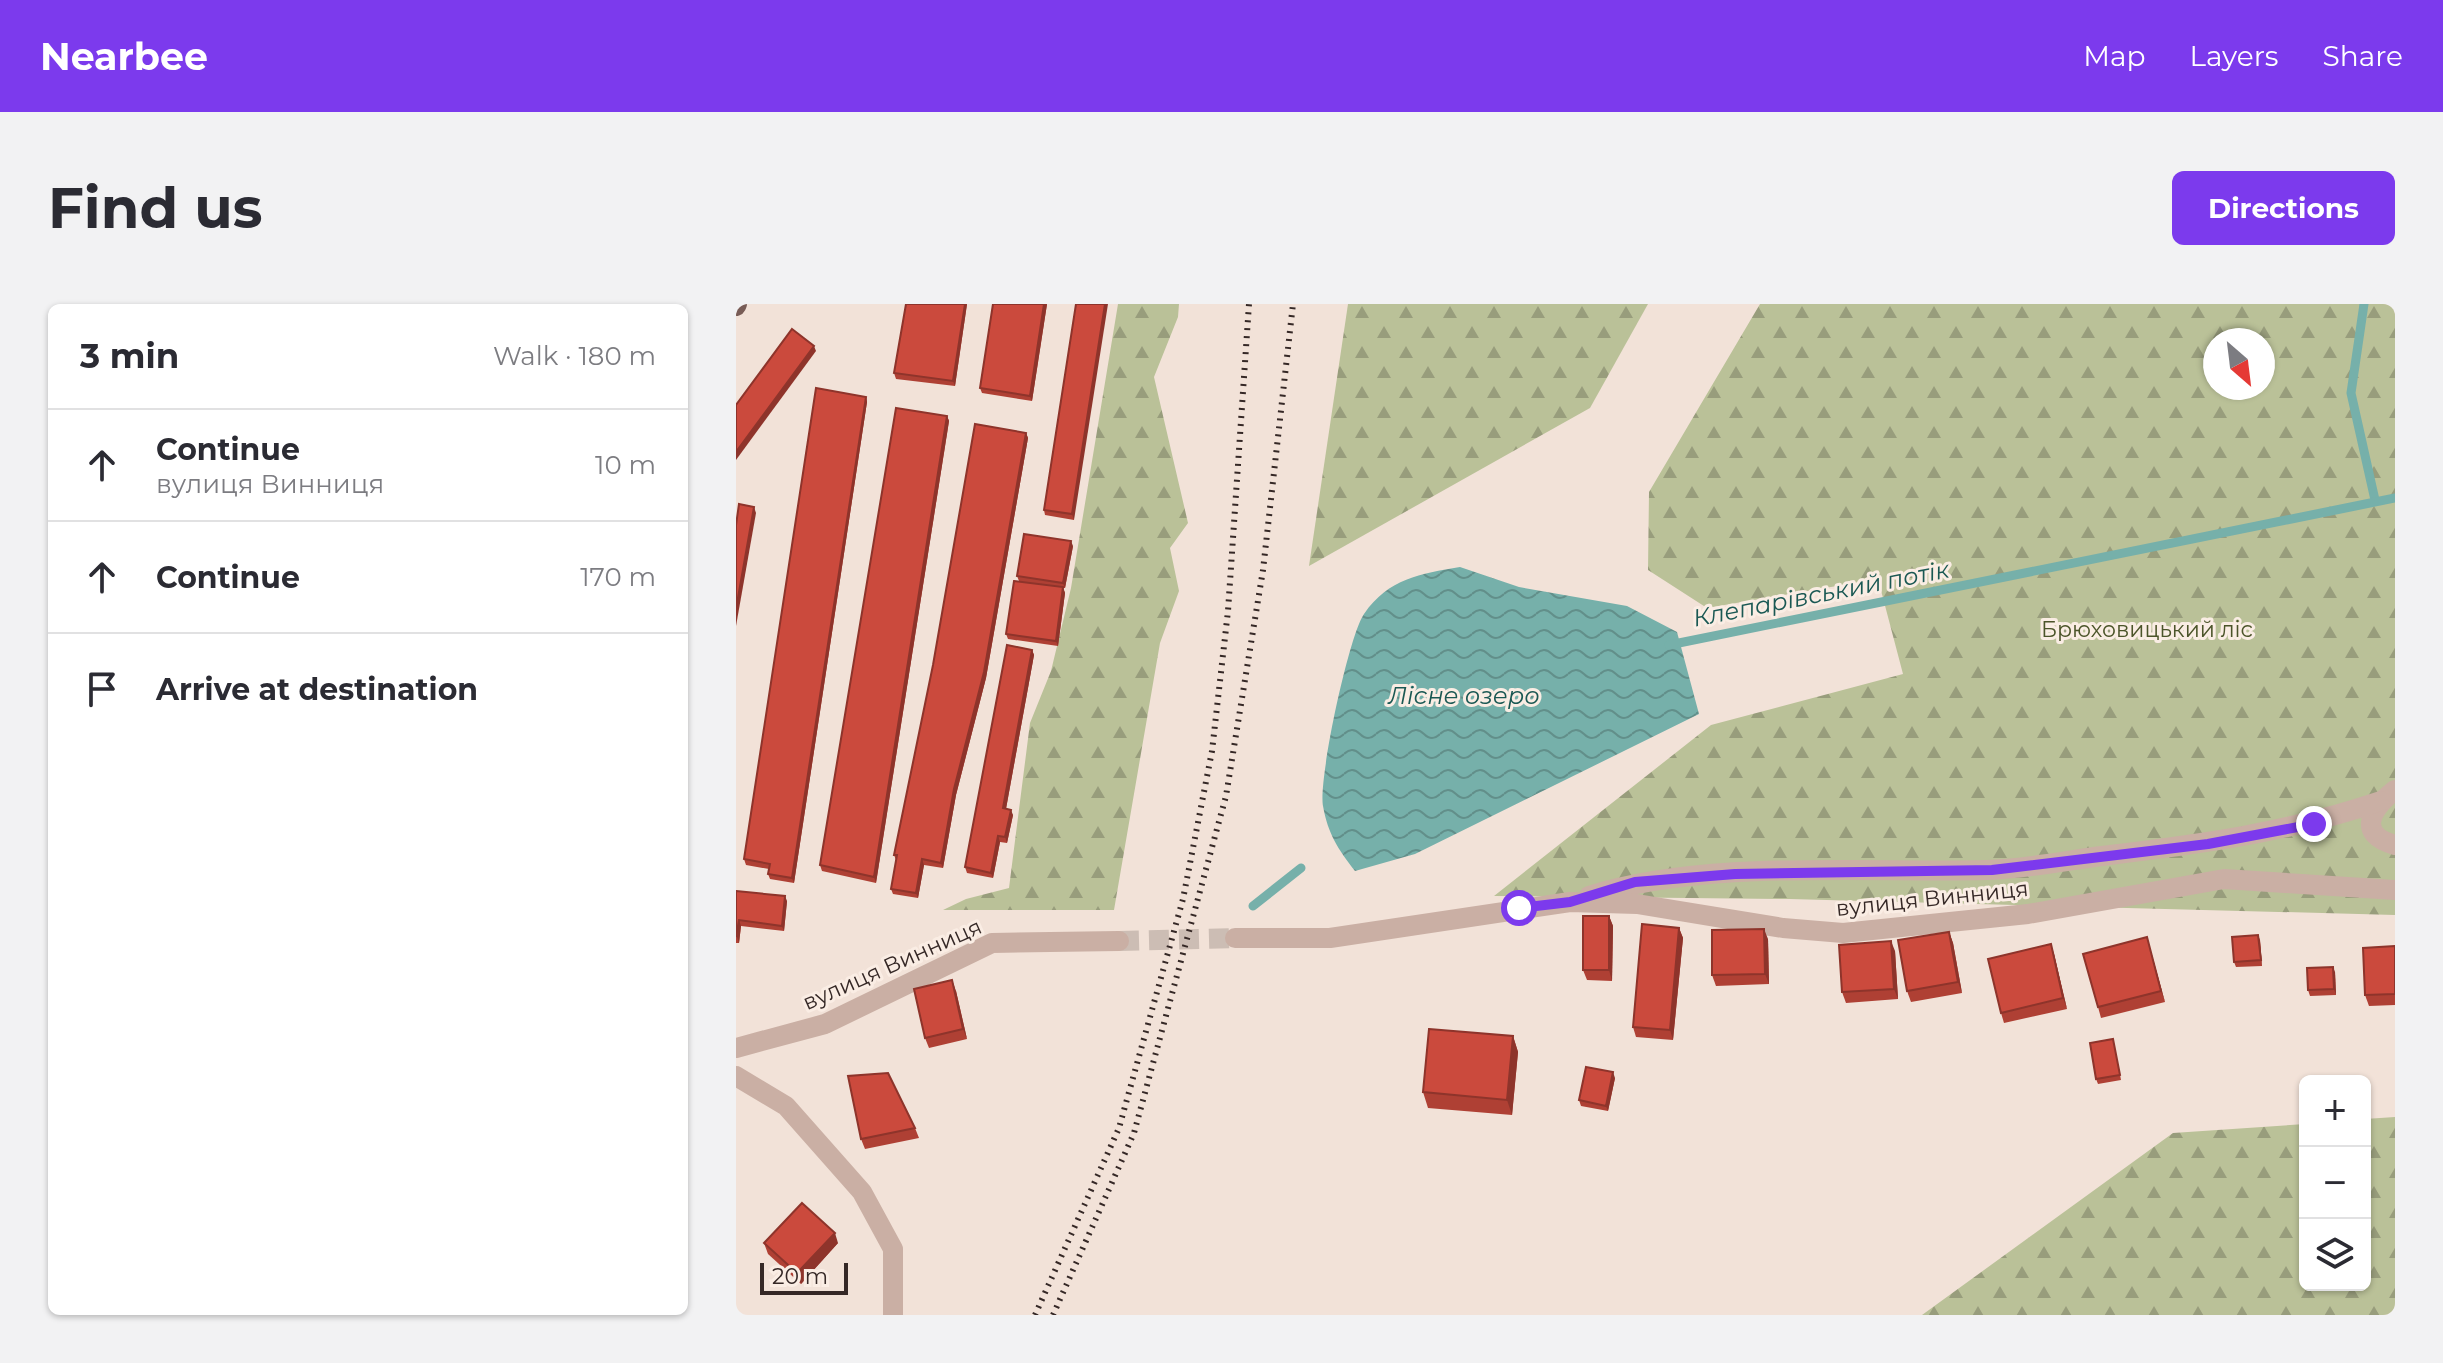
<!DOCTYPE html>
<html lang="en">
<head>
<meta charset="utf-8">
<style>
	body { margin:0; font-family:Montserrat,sans-serif; background:#f2f2f3; color:#2b2b33 }
	.controls { position:absolute; right:24px; bottom:24px; display:grid; overflow:hidden; border-radius:12px; box-shadow:0 2px 6px #0004 }
	.controls button { width:72px; height:72px; display:grid; place-items:center; padding:0; border:0; border-bottom:2px solid #e1e1e2; background:#fff; color:#2b2b33; font:40px sans-serif }
	.compass { position:absolute; left:1467px; top:24px; width:72px; height:72px; border-radius:50%; background:#fff; box-shadow:0 2px 6px #0004; rotate:152deg }
	.scale { position:absolute; left:24px; bottom:20px; width:88px; box-sizing:border-box; padding-left:8px; border:4px solid #352826; border-top:0; font-size:22px; line-height:28px; white-space:nowrap; color:#352826; -webkit-text-stroke:6px #faede4; paint-order:stroke }
	.stop { position:absolute; width:24px; height:24px; margin:-18px; border:6px solid #7c3aed; border-radius:50%; background:#fff }
	.stop.end { background:#7c3aed; border-color:#fff; box-shadow:0 2px 8px #0008 }
	.list { margin:0; padding:0; list-style:none }
	h2 { display:flex; justify-content:space-between; align-items:center; height:104px; margin:0; padding:0 32px; font-size:34px }
	h2 small { font-size:26px; font-weight:400; color:#7c7c81 }
	.list li { display:grid; grid-template-columns:52px 1fr auto; gap:24px; align-items:center; box-sizing:border-box; height:112px; padding:0 32px; border-top:2px solid #e1e1e2 }
	.list b { display:block; font-size:30px; white-space:nowrap }
	.list p { margin:0; font-size:26px; white-space:nowrap; color:#7c7c81 }
	.list em { font-size:26px; font-style:normal; color:#7c7c81 }
	.icon { flex:none; width:44px; height:44px; fill:none; stroke:currentColor; stroke-width:2; stroke-linecap:round; stroke-linejoin:round }
	.map { position:relative; flex:none; width:1659px; height:1011px; overflow:hidden; border-radius:12px }
	header { display:flex; align-items:center; gap:48px; box-sizing:border-box; height:112px; padding:0 40px; background:#7c3aed; color:#fff }
	header strong { font-size:38px }
	nav { display:flex; gap:44px; margin-inline-start:auto; font-size:28px }
	.intro { display:flex; align-items:center; justify-content:space-between; box-sizing:border-box; height:192px; padding:0 48px }
	h1 { margin:0; font-size:56px }
	.button { padding:20px 36px; border-radius:12px; background:#7c3aed; color:#fff; font-size:28px; font-weight:700 }
	main { display:flex; gap:48px; padding:0 48px }
	aside { flex:1; background:#fff; border-radius:12px; box-shadow:0 2px 6px #0004 }
	.map>svg:first-child { display:block }
</style>
</head>
<body>
<header>
<strong>Nearbee</strong>
<nav><a>Map</a><a>Layers</a><a>Share</a></nav>
</header>
<div class="intro"><h1>Find us</h1><a class="button">Directions</a></div>
<main>
<aside>
<h2>3 min<small>Walk · 180 m</small></h2>
<ul class="list">
<li><svg class="icon" aria-label="ahead" viewBox="0 0 24 24"><path d="M12 20V5M6 11l6-6 6 6"/></svg><div><b>Continue</b><p>вулиця Винниця</p></div><em>10 m</em></li>
<li><svg class="icon" aria-label="ahead" viewBox="0 0 24 24"><path d="M12 20V5M6 11l6-6 6 6"/></svg><div><b>Continue</b></div><em>170 m</em></li>
<li><svg class="icon" aria-label="arrive" viewBox="0 0 24 24"><path d="M6 21V4h12l-3 4 3 4H6"/></svg><div><b>Arrive at destination</b></div></li>
</ul>
</aside>
<div class="map">
<svg width="1659" height="1011" viewBox="0 0 1659 1011">
	<defs>
		<pattern id="forest-firs" width="22" height="20" patternUnits="userSpaceOnUse" patternTransform="scale(2)"><rect width="22" height="20" fill="#bac198"/><path d="M5 1l3.5 6h-7zM16 11l3.5 6h-7z" fill="#989d7c"/></pattern>
		<pattern id="water-waves" width="16" height="10" patternUnits="userSpaceOnUse" patternTransform="scale(2)"><rect width="16" height="10" fill="#76b0aa"/><path d="M0 5q4-4 8 0t8 0" fill="none" stroke="#628f8a"/></pattern>
	</defs>
	<rect width="100%" height="100%" fill="#f2e2d8"/>
	<!-- forest -->
	<g fill="url(#forest-firs)" fill-rule="evenodd">
		<polygon points="382,0 443,0 442,13 418,73 452,219 434,244 443,287 424,339 378,606 207,606 230,595 273,584 294,419 315,367 335,284"/>
		<polygon points="612,0 912,0 854,104 573,262"/>
		<path d="M1024,0H1659V611L1053,595L758,592L975,421L1167,370L1142,275L971,304L912,266L913,188ZM1479,36H1527V84H1479Z"/>
		<polygon points="1659,813 1659,1011 1186,1011 1437,829 1569,820 1569,981 1629,981 1629,815"/>
	</g>
	<!-- water -->
	<path fill="url(#water-waves)" d="M724,263L783,283L891,302L941,328L963,410L679,550L619,567C602,545 592,530 587,502C582,476 613,331 628,310C653,274 684,270 724,263Z"/>
	<g fill="none" stroke-linecap="round" stroke-linejoin="round">
		<!-- stream -->
		<g stroke="#76b0aa" stroke-width="9">
			<polyline points="1628,0 1615,89 1639,196"/>
			<polyline points="933,341 1659,194"/>
			<polyline points="517,602 565,564"/>
		</g>
		<!-- minor-tunnel -->
		<polyline stroke="#ccbdb4" stroke-width="20" stroke-dasharray="20 10" stroke-linecap="butt" points="383,637 499,634"/>
		<!-- minor -->
		<g stroke="#caafa4" stroke-width="20">
			<path d="M1659,486C1636,504 1619,530 1659,541"/>
			<path d="M853,592C970,555 1128,569 1251,566C1289,565 1328,557 1366,552C1465,540 1550,529 1645,497"/>
			<polyline points="499,634 594,634 834,598 901,600 1047,624 1107,629 1292,610 1488,575 1659,586"/>
			<polyline points="0,744 89,720 256,639 383,637"/>
			<polyline points="0,772 50,802 126,888 157,945 157,1011"/>
		</g>
		<!-- major -->
		<polyline stroke="#785c56" stroke-width="20" points="0,2 1,0"/>
		<!-- rail -->
		<g stroke="#352826" stroke-width="6" stroke-dasharray="2 6" stroke-linecap="butt">
			<polyline points="299,1011 383,824 447,595 476,447 492,307 513,0"/>
			<polyline points="317,1011 398,829 490,492 527,266 557,0"/>
		</g>
	</g>
	<!-- wall -->
	<g fill="#af4034">
		<polygon points="231,0 219,82 160,75 158,69"/>
		<polygon points="311,0 296,97 246,89 244,84"/>
		<polygon points="340,0 338,216 309,211 308,206"/>
		<polygon points="130,93 131,98 58,579 34,575 32,570 33,565 10,561 8,555"/>
		<polygon points="211,112 213,117 140,579 86,567 84,561"/>
		<polygon points="290,129 292,134 250,374 220,491 207,564 188,561 182,594 157,590 155,585 160,556 158,551"/>
		<polygon points="337,242 329,284 327,284 329,289 322,342 272,335 270,330 283,277 281,272"/>
		<polygon points="296,346 298,351 270,505 277,511 271,539 264,538 257,574 231,569 229,563"/>
		<polygon points="0,587 51,597 48,627 5,622 3,639 0,639"/>
		<polygon points="873,612 877,622 876,677 851,676 847,666"/>
		<polygon points="943,624 947,634 937,736 900,733 897,723"/>
		<polygon points="1213,628 1217,639 1226,689 1175,698 1171,687"/>
		<polygon points="1032,635 1033,680 980,682 976,671"/>
		<polygon points="1524,636 1526,662 1500,663 1498,658"/>
		<polygon points="1659,642 1659,701 1633,702 1629,691"/>
		<polygon points="1414,644 1429,698 1365,714 1362,703"/>
		<polygon points="1159,647 1162,695 1110,699 1106,688"/>
		<polygon points="1318,650 1331,705 1268,719 1265,709"/>
		<polygon points="1599,668 1600,691 1574,692 1572,686"/>
		<polygon points="220,687 231,735 193,744 189,734"/>
		<polygon points="777,732 782,748 776,811 692,804 687,788"/>
		<polygon points="1377,735 1385,776 1362,780 1360,775"/>
		<polygon points="879,774 872,807 845,802 843,796"/>
		<polygon points="179,824 183,834 129,845 125,835"/>
		<polygon points="28,939 102,939 65,980 32,950"/>
	</g>
	<!-- shaded-wall -->
	<g fill="#8e342b">
		<polygon points="229,0 231,0 219,82 217,77"/>
		<polygon points="308,0 311,0 296,97 294,92"/>
		<polygon points="369,0 372,0 338,216 336,210"/>
		<polygon points="78,42 80,47 0,156 0,148"/>
		<polygon points="130,93 131,98 58,579 56,574"/>
		<polygon points="211,112 213,117 140,579 138,573"/>
		<polygon points="290,129 292,134 250,374 220,491 207,564 205,559 218,485"/>
		<polygon points="18,203 20,209 0,322 0,305"/>
		<polygon points="335,237 337,242 329,284 327,279"/>
		<polygon points="327,283 329,289 322,342 320,337"/>
		<polygon points="296,346 298,351 269,510 267,504"/>
		<polygon points="275,506 277,511 271,539 269,533"/>
		<polygon points="262,532 264,538 257,574 255,569"/>
		<polygon points="186,555 188,561 182,594 180,589"/>
		<polygon points="49,592 51,597 48,627 46,622"/>
		<polygon points="873,612 877,622 876,677 873,666"/>
		<polygon points="3,616 5,622 3,639 1,633"/>
		<polygon points="943,624 947,634 937,736 934,726"/>
		<polygon points="1028,625 1032,635 1033,680 1029,670"/>
		<polygon points="1213,628 1217,639 1226,689 1222,678"/>
		<polygon points="1522,631 1524,636 1526,662 1525,656"/>
		<polygon points="1411,633 1414,644 1429,698 1425,687"/>
		<polygon points="1155,637 1159,647 1162,695 1158,685"/>
		<polygon points="1315,640 1318,650 1331,705 1327,694"/>
		<polygon points="1597,663 1599,668 1600,691 1598,685"/>
		<polygon points="216,676 220,687 231,735 227,725"/>
		<polygon points="777,732 782,748 776,811 771,796"/>
		<polygon points="877,768 879,774 872,807 870,802"/>
		<polygon points="99,929 102,939 65,980 61,969"/>
	</g>
	<!-- building -->
	<g fill="#cb4a3d" stroke="#8e342b" stroke-width="2">
		<polygon points="170,0 229,0 217,77 158,69"/>
		<polygon points="257,0 308,0 294,92 244,84"/>
		<polygon points="340,0 369,0 336,210 308,206"/>
		<polygon points="56,25 78,42 0,148 0,101"/>
		<polygon points="80,84 130,93 56,574 32,570 34,560 8,555"/>
		<polygon points="160,104 211,112 138,573 84,561"/>
		<polygon points="239,120 290,129 248,368 218,485 205,559 186,555 180,589 155,585 161,551 158,551 197,361"/>
		<polygon points="3,200 18,203 0,305 0,221"/>
		<polygon points="288,230 335,237 327,279 281,272"/>
		<polygon points="278,277 327,283 320,337 270,330"/>
		<polygon points="271,341 296,346 267,504 275,506 269,533 262,532 255,569 229,563"/>
		<polygon points="0,587 49,592 46,622 3,616 0,633"/>
		<rect x="847" y="612" width="26" height="54"/>
		<polygon points="906,620 943,624 934,726 897,723"/>
		<polygon points="1028,625 1029,670 976,671 976,626"/>
		<polygon points="1213,628 1222,678 1171,687 1162,636"/>
		<polygon points="1522,631 1525,656 1498,658 1496,633"/>
		<polygon points="1411,633 1425,687 1362,703 1347,650"/>
		<polygon points="1155,637 1158,685 1106,688 1103,641"/>
		<polygon points="1315,640 1327,694 1265,709 1252,655"/>
		<polygon points="1659,642 1659,690 1629,691 1627,644"/>
		<polygon points="1597,663 1598,685 1572,686 1571,664"/>
		<polygon points="216,676 227,725 189,734 178,685"/>
		<polygon points="693,725 777,732 771,796 687,788"/>
		<polygon points="1377,735 1384,771 1360,775 1354,739"/>
		<polygon points="850,763 877,768 870,802 843,796"/>
		<polygon points="152,769 179,824 125,835 112,772"/>
		<polygon points="66,899 99,929 61,969 28,939"/>
	</g>
	<g fill="none" stroke-linecap="round" stroke-linejoin="round">
		<!-- route -->
		<polyline stroke="#7c3aed" stroke-width="10" points="783,604 834,598 899,578 999,570 1256,566 1472,540 1578,520"/>
	</g>
	<g text-anchor="middle" stroke-width="6" stroke-linejoin="round" paint-order="stroke">
		<!-- park labels -->
		<g font-size="22" fill="#4b5429" stroke="#faede4">
			<text x="1411" y="333">Брюховицький ліс</text>
		</g>
		<!-- street labels -->
		<g font-size="22" fill="#352826" stroke="#faede4">
			<text transform="translate(1196 594) rotate(-6)" y="8">вулиця Винниця</text>
			<text transform="translate(156 660) rotate(-24)" y="8">вулиця Винниця</text>
		</g>
		<!-- water labels -->
		<g font-size="24" font-style="italic" fill="#1a5853" stroke="#faede4">
			<text transform="translate(1085 290) rotate(-11)" y="8">Клепарівський потік</text>
			<text x="728" y="400">Лісне озеро</text>
		</g>
	</g>
</svg>
<div class="controls">
<button>+</button>
<button>−</button>
<button><svg class="icon" aria-label="layers" viewBox="0 0 24 24"><path d="M12 4l9 5-9 5-9-5zM3 14l9 5 9-5"/></svg></button>
</div>
<svg class="compass" viewBox="-18 -18 36 36"><path d="M0-13l5 13h-10z" fill="#e53935"/><path d="M0 13l5-13h-10z" fill="#7c7c81"/></svg>
<div class="scale">20 m</div>
<div class="stop" style="left:783px;top:604px"></div>
<div class="stop end" style="left:1578px;top:520px"></div>
</div>
</main>
</body>
</html>
